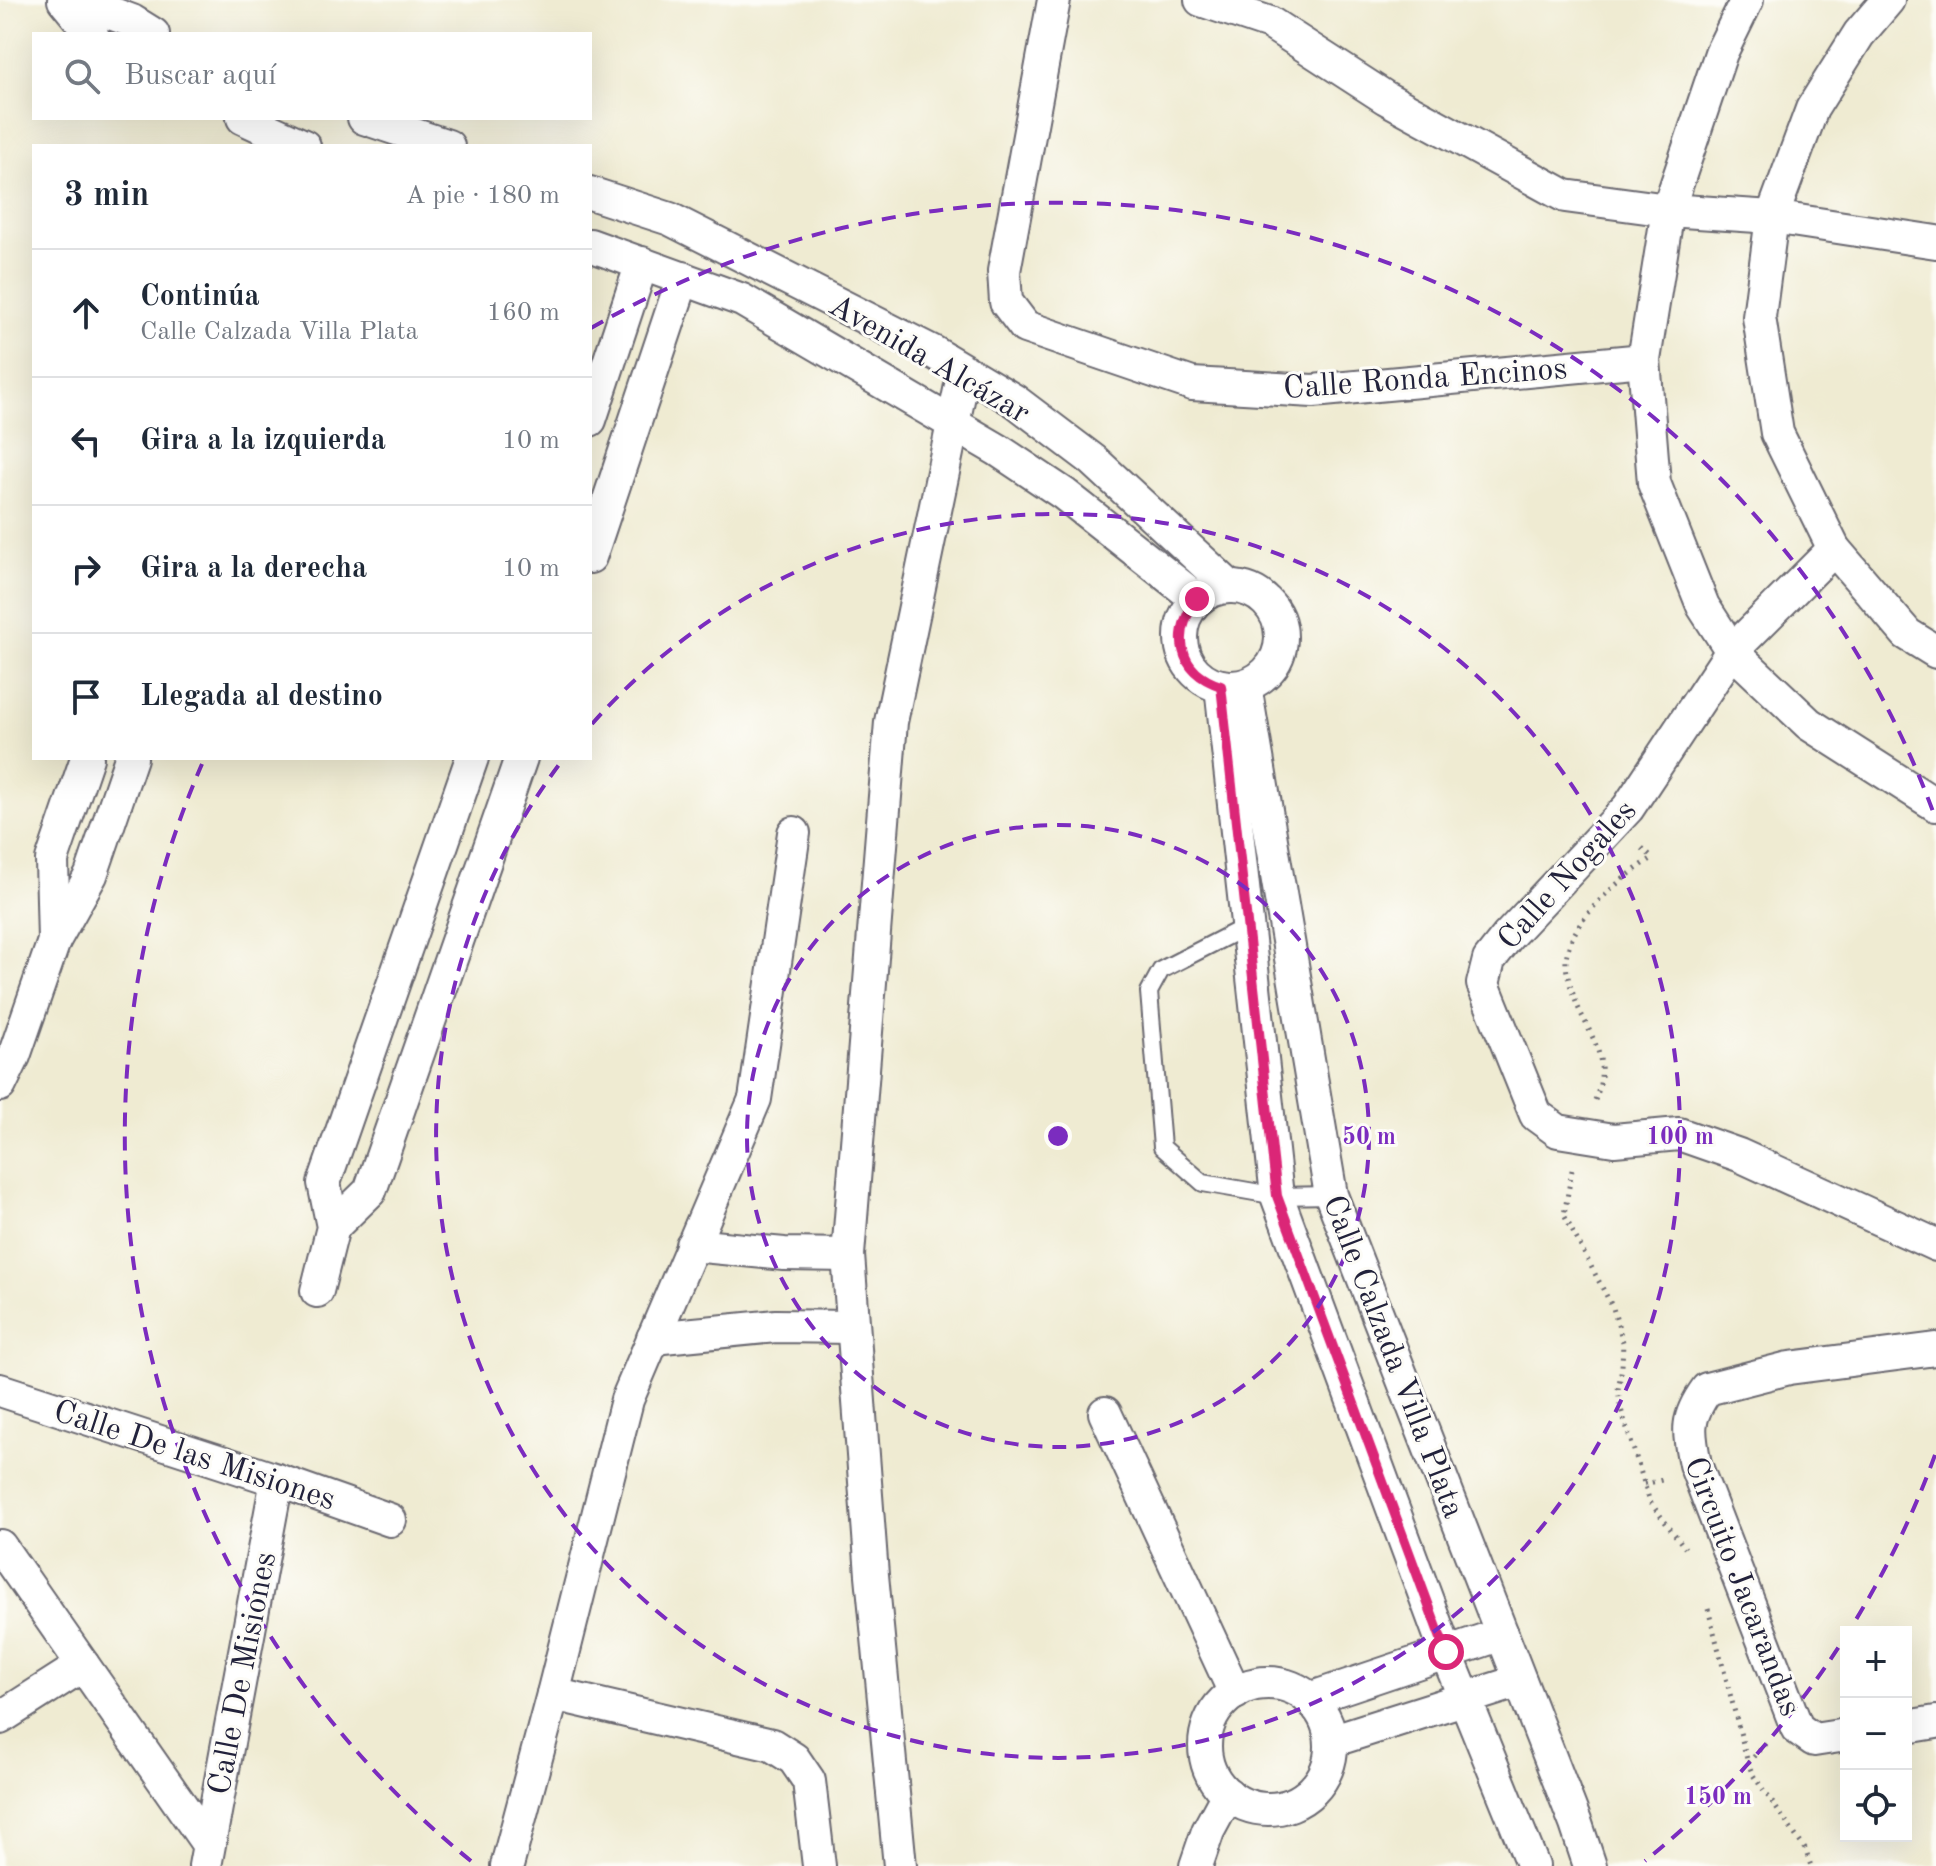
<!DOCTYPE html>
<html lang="es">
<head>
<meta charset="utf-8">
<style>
	body { margin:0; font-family:"Old Standard TT",serif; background:#f6f6f7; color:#1f2937 }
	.controls { position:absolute; right:24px; bottom:24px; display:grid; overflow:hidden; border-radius:0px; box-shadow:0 8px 32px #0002 }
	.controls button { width:72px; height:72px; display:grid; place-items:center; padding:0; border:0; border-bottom:2px solid #e0e1e3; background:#fff; color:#1f2937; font:40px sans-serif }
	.stop { position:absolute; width:24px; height:24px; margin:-18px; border:6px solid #db2777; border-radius:50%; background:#fff }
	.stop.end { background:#db2777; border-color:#fff; box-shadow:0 2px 8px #0008 }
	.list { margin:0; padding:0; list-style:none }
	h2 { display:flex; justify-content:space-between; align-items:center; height:104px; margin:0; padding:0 32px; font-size:34px }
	h2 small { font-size:26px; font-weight:400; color:#747a83 }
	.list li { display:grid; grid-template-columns:52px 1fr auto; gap:24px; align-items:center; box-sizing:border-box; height:128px; padding:0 32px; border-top:2px solid #e0e1e3 }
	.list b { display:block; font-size:30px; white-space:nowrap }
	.list p { margin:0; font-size:26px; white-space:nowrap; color:#747a83 }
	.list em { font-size:26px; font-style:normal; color:#747a83 }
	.icon { flex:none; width:44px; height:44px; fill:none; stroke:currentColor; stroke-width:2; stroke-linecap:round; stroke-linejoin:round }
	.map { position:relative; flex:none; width:1936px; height:1866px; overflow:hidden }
	.search { position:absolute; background:#fff; box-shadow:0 8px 32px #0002; left:32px; top:32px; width:560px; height:88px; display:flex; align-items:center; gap:20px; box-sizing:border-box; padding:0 28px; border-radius:0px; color:#747a83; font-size:30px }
	.panel { position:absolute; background:#fff; box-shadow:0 8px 32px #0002; left:32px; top:144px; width:560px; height:616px; border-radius:0px }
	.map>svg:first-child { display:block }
</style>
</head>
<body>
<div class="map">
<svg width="1936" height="1866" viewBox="0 0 1936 1866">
	<rect width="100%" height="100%" fill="#fdfcf7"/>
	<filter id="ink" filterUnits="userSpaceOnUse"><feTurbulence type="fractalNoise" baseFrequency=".0125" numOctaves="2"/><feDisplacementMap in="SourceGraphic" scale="16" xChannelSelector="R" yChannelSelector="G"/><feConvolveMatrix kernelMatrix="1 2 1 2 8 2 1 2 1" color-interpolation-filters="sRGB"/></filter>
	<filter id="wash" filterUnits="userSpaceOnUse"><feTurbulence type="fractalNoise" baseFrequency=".006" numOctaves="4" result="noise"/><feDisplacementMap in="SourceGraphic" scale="32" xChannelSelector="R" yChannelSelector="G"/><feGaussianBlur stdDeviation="1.8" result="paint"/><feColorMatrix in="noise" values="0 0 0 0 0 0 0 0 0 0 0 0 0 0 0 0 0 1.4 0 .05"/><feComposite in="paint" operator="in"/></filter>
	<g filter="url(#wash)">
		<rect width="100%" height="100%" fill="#efebd2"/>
	</g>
	<g filter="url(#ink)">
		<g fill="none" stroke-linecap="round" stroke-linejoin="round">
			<defs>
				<polyline id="service" points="1245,927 1161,970 1149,992 1162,1147 1203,1183 1277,1196 1331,1195"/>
				<g id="minor">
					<polyline points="64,0 92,34"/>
					<polyline points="76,0 132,21 153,34"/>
					<polyline points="1054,0 1004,271 1006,302 1025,327 1192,384 1313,391 1644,360"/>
					<polyline points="1201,0 1270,23 1386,98 1565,196 1668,210 1772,217 1936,242"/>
					<polyline points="1747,0 1721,53 1668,210 1644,360 1654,483 1703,606 1732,651 1809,724 1936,805"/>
					<polyline points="1888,0 1859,34 1812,109 1772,217 1759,317 1777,433 1834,549 1907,634 1936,652"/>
					<polyline points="243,118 304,146"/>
					<polyline points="364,118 448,146"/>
					<polyline points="590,193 670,219 933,352 1015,401 1093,460 1230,587"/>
					<polyline points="590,245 742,300 998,450 1064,494 1197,599"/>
					<polyline points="590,420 642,263"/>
					<polyline points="1834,549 1732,651 1628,808 1508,936 1489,960 1483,984 1536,1115 1558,1131 1614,1140 1679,1134 1739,1155 1936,1245"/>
					<polyline points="590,557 683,278"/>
					<circle cx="1231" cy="637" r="50"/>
					<polyline points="1221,686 1277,1196 1446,1652 1533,1866"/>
					<polyline points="1245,686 1331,1195 1576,1824 1590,1866"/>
					<polyline points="54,941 52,860 87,758"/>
					<polyline points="0,1085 14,1056 54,941 91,875 131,758"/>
					<polyline points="333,1227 370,1191 521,758"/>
					<polyline points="692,1245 784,1254 848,1255"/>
					<polyline points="317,1291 333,1227 324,1183 472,758"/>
					<polyline points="653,1338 776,1326 852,1327"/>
					<polyline points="0,1390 277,1480 390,1520"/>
					<polyline points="1105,1413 1235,1693"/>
					<polyline points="0,1546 208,1844"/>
					<circle cx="1268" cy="1746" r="63"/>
					<polyline points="553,1694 772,1745 794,1759 809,1781 819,1866"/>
					<polyline points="1309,1699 1502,1634"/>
					<polyline points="0,1718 83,1665"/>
					<polyline points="1906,1727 1936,1722"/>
					<path d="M1846,1735L1814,1740L1797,1728L1695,1464C1688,1430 1686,1418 1707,1389L1789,1368L1936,1349"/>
					<polyline points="1331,1741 1520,1681"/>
					<polyline points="205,1866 277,1480"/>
					<polyline points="507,1866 553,1694 627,1400 755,1099 794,833"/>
					<polyline points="900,1866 872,1575 848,1255 891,722 964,371"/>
					<polyline points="1196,1866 1208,1831 1228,1794"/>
				</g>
			</defs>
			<!-- service casing -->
			<use href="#service" stroke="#6a6870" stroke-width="20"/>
			<!-- minor casing -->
			<use href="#minor" stroke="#6a6870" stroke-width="36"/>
			<!-- path -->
			<g stroke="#6a6870" stroke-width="5" stroke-dasharray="2 6" stroke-linecap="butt">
				<path d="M1595,1100C1611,1061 1593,1040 1578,1007C1573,995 1565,972 1566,960C1570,920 1619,879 1651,859V856L1640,846"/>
				<polyline points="1572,1170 1564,1215 1613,1308 1623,1342 1622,1367 1618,1390 1620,1406 1650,1502 1685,1548"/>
				<polyline points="1644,1484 1662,1480"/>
				<polyline points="1708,1609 1748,1763"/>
				<polyline points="1766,1744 1748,1763 1753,1775 1805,1849 1811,1866"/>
			</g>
			<!-- service -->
			<use href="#service" stroke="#fff" stroke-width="16"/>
			<!-- minor -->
			<use href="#minor" stroke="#fff" stroke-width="32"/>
		</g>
	</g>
	<g fill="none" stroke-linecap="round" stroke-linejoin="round" filter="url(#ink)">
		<!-- route -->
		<path stroke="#db2777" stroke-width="10" d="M1197,599C1172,633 1177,672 1221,686L1277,1196L1446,1652"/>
	</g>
	<!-- distance rings -->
	<g fill="none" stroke="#7b2cbf" stroke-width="4" stroke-dasharray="14 10">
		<circle cx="1058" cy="1136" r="311"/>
		<path d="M592 724A622 622 0 1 1 561 762"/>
		<path d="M1935 1455A933 933 0 0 1 1645 1861M471 1861A933 933 0 0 1 202 764M591 328A933 933 0 0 1 1935 817"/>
	</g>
	<g text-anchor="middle" stroke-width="6" stroke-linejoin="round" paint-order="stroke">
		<!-- street labels -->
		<g font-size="32" fill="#22223b" stroke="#fdfcf7">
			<text transform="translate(930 358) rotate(30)" y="11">Avenida Alcázar</text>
			<text transform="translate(1425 377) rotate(-4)" y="11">Calle Ronda Encinos</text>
			<text transform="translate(1566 874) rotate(-48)" y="11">Calle Nogales</text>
			<text transform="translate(1395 1356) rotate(69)" y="11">Calle Calzada Villa Plata</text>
			<text transform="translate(195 1454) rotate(18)" y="11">Calle De las Misiones</text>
			<text transform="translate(1744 1586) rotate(69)" y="11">Circuito Jacarandas</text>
			<text transform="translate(241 1673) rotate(-79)" y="11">Calle De Misiones</text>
		</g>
	</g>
	<circle cx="1058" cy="1136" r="12" fill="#7b2cbf" stroke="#fdfcf7" stroke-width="4"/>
	<g font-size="24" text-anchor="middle" font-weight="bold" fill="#7b2cbf" stroke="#fdfcf7" stroke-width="6" stroke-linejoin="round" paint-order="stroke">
		<text x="1369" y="1144">50 m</text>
		<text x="1680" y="1144">100 m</text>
		<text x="1718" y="1804">150 m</text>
	</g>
</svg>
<div class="controls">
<button>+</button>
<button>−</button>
<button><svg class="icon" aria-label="locate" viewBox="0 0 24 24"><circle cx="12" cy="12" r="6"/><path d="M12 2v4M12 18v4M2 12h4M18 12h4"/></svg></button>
</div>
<div class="stop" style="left:1446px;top:1652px"></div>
<div class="stop end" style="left:1197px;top:599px"></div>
<div class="search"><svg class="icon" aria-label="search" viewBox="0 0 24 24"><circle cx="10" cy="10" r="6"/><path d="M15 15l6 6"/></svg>Buscar aquí</div>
<section class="panel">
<h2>3 min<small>A pie · 180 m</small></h2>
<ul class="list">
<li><svg class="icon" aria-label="ahead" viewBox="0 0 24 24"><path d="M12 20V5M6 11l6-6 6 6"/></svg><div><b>Continúa</b><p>Calle Calzada Villa Plata</p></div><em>160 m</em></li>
<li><svg class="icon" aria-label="left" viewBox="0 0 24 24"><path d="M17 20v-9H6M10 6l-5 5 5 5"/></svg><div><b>Gira a la izquierda</b></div><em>10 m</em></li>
<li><svg class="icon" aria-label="right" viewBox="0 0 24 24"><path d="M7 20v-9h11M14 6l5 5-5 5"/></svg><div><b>Gira a la derecha</b></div><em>10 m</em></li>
<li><svg class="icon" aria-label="arrive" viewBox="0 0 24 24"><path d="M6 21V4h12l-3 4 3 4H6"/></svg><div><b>Llegada al destino</b></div></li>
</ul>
</section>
</div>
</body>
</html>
